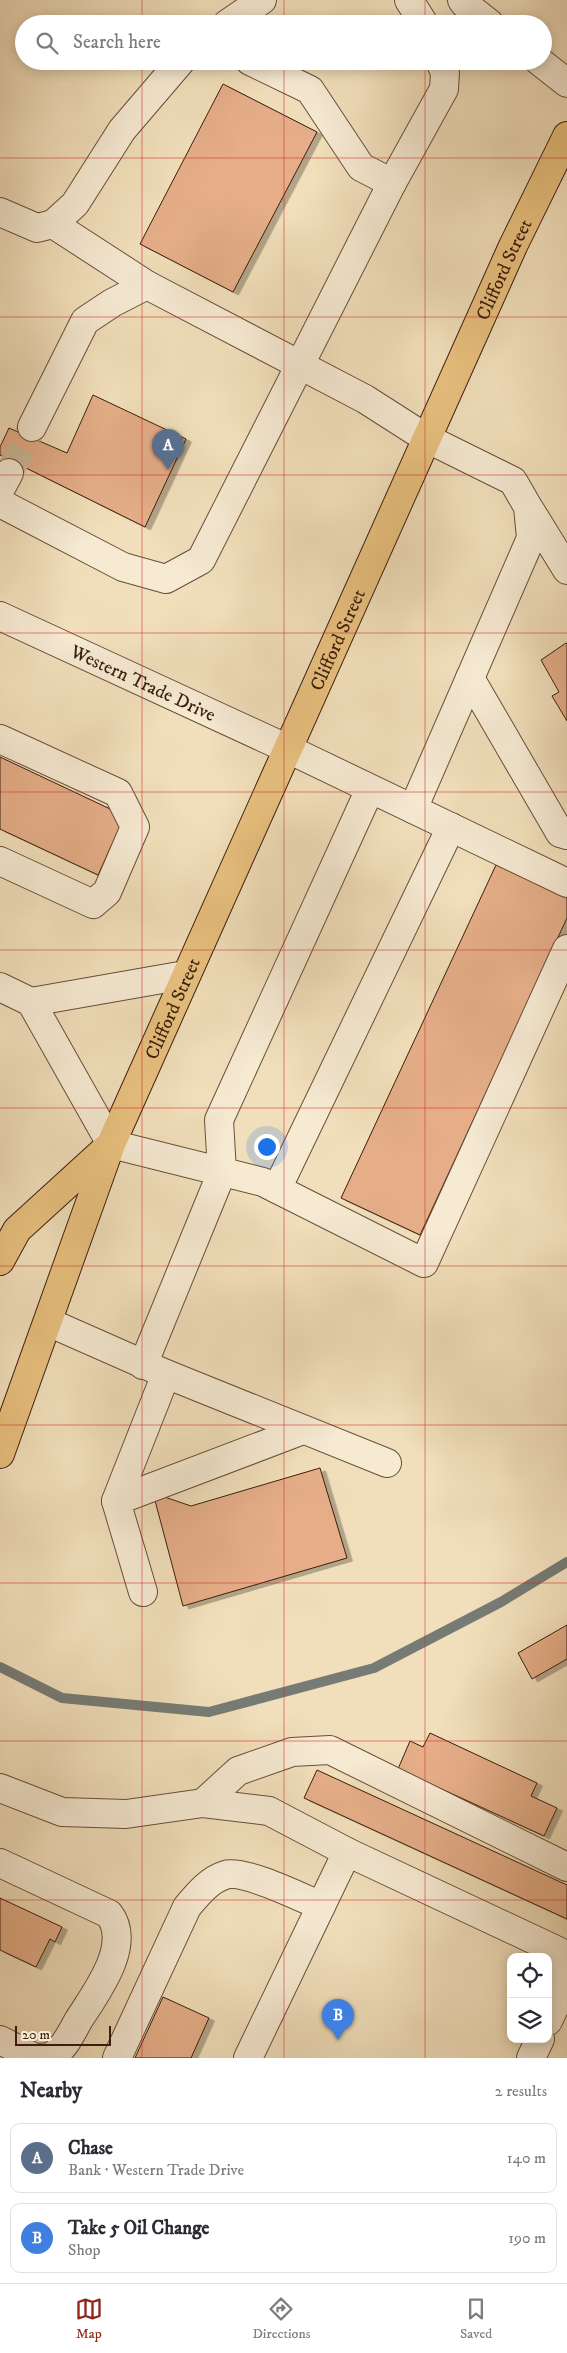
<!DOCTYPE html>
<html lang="en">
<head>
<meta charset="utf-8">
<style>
	body { margin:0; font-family:"IM FELL DW Pica",serif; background:#f2f2f3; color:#2b2b33 }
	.controls { position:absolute; right:15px; bottom:15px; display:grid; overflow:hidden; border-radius:10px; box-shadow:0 2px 12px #0003 }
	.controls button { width:45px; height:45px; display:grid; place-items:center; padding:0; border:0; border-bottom:1px solid #e1e1e2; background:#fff; color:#2b2b33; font:25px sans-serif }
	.scale { position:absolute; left:15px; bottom:12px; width:96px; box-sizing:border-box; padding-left:5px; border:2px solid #3b1e0e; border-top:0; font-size:14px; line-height:18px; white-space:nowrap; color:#3b1e0e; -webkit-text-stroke:4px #f6ead3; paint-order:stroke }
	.you { position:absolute; left:266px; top:1146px; width:18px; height:18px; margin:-12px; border:4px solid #fff; border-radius:50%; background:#1a73e8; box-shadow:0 0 0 8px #1a73e833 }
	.badge { display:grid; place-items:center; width:32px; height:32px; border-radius:50%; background:#8f2418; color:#fff; font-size:16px; font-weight:700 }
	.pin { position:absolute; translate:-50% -41px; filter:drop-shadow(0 1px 2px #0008) }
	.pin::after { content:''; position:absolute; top:26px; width:18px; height:15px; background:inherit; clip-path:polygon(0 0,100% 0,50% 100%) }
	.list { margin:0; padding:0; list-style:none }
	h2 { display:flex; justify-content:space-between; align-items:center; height:65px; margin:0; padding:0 20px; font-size:21px }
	h2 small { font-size:16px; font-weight:400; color:#7c7c81 }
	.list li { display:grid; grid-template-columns:32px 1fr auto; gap:15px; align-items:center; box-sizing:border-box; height:70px; margin:0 10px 10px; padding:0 10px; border:1px solid #e1e1e2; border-radius:10px }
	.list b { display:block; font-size:19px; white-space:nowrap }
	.list p { margin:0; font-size:16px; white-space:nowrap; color:#7c7c81 }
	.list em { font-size:16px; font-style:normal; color:#7c7c81 }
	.icon { flex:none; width:28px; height:28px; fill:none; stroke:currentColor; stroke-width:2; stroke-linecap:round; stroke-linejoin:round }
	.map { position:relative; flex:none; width:567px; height:2058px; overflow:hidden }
	.search { position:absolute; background:#fff; box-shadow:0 2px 12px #0003; left:15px; right:15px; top:15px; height:55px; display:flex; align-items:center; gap:12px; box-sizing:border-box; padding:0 18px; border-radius:28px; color:#7c7c81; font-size:19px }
	.sheet { height:225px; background:#fff }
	nav { display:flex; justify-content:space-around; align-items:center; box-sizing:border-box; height:70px; border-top:1px solid #e1e1e2; background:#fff; font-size:14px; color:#7c7c81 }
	nav a { display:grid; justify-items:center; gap:2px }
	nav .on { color:#8f2418 }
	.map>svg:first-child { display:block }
</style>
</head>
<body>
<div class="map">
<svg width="567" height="2058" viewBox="0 0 567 2058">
	<defs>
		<filter id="shadow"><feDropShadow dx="5.5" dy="3" stdDeviation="0" flood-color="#0004"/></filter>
	</defs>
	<rect width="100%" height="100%" fill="#f1dfbb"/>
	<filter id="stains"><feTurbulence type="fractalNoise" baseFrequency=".004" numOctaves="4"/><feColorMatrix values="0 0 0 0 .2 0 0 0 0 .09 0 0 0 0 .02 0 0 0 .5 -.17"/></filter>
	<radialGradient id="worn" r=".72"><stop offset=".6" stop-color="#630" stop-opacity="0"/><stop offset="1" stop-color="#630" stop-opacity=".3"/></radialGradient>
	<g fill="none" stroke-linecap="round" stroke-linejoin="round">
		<!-- stream -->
		<polyline stroke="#767c75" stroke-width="10" points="0,1667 62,1698 209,1712 374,1668 501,1602 567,1562"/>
	</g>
	<!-- building -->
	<g fill="#e5ae88" stroke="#3b1e0e" filter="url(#shadow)">
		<polygon points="223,84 317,132 233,292 140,244"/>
		<polygon points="93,395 186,439 145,527 0,455 0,447 9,428 67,453"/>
		<polygon points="566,643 567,644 567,721 552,696 559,692 541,660"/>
		<polygon points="0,757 125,816 98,875 0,829"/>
		<polygon points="496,865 567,898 567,918 420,1235 341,1198"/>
		<polygon points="320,1468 347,1558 183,1606 153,1493 191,1506"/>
		<polygon points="567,1625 567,1659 532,1679 518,1653"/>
		<polygon points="430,1733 537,1783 531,1796 557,1808 544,1836 398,1769 410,1741 423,1747"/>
		<polygon points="317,1770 567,1885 567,1919 304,1798"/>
		<polygon points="0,1898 62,1927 55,1942 50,1939 36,1967 0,1950"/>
		<polygon points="163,1997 209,2018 191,2058 135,2058"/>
	</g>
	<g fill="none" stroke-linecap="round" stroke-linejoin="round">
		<!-- minor-tunnel -->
		<polyline stroke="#cdb898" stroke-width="28" stroke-dasharray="28 14" stroke-linecap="butt" points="9,473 32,427"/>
		<defs>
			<g id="minor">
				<polyline points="409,0 424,24"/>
				<polyline points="462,0 465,4 490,24"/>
				<polyline points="227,24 262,0"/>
				<polyline points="250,61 310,90 361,167 392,183"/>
				<polyline points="539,61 567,83"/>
				<polyline points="0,212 37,228 53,224 75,204 122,130 181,61"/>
				<polyline points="53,224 147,285"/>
				<polyline points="32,427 85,321 112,303 147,285 365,399 426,438 513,481 528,507 531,538 413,809"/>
				<polyline points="0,490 9,473"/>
				<polyline points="0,503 123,567 166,579 201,560 392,183 444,89 445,73 440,61"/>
				<polyline points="530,510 567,570"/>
				<path id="s1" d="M0,616L286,748L567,883"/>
				<polyline points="470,678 560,833 567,835"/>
				<polyline points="0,739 118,793 135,827 107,892 93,904 0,861"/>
				<polyline points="0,987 31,1002 111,1144 263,1182 424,1263 567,949"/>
				<polyline points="31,1002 185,975"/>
				<polyline points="277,1189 451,827"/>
				<polyline points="48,1322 166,1374 387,1463"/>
				<polyline points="143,1365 222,1172 219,1120 370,789"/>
				<polyline points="116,1501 303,1430"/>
				<polyline points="143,1592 116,1501 166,1374"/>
				<polyline points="0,1788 62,1812 126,1814 203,1803 269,1811 347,1852"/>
				<polyline points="203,1803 238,1771 292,1752 330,1750 567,1867"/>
				<path d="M0,1863L109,1914C133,1945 95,1994 78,2021C72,2032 64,2049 53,2055C50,2058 42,2057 38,2058"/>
				<polyline points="0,2040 35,2058"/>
				<path d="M117,2058L187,1907C197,1895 209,1880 225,1875C244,1869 302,1898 321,1906"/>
				<polyline points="248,2058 347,1852 558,1951 555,2006 548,2021"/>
				<polyline points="531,2058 540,2039"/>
			</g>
			<g id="major">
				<polyline points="0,1261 17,1230 108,1147"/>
				<path id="s2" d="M0,1454L111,1144L513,246L567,136"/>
			</g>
		</defs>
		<!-- minor casing -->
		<use href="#minor" stroke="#684e39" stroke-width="30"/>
		<!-- major casing -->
		<use href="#major" stroke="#3b1e0e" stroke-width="30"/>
		<!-- minor -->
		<use href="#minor" stroke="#f6ead3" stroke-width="28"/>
		<!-- major -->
		<use href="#major" stroke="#e8c07e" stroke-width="28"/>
	</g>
	<!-- grid -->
	<path fill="none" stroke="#d62828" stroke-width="1" stroke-opacity="0.55" d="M142,0V24M284,0V24M425,0V24M142,61V2058M284,61V2058M425,61V2058M0,158H567M0,317H567M0,475H567M0,633H567M0,792H567M0,950H567M0,1108H567M0,1266H567M0,1425H567M0,1583H567M0,1741H567M0,1900H567"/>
	<g text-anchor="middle" stroke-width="4.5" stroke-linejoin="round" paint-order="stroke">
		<!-- street labels -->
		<g font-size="19" fill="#3b1e0e" stroke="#f6ead3">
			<text dy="7" stroke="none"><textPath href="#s2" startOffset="1288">Clifford Street</textPath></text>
			<text dy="7" stroke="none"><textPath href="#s2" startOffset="882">Clifford Street</textPath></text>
			<text dy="7" stroke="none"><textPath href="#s1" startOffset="158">Western Trade Drive</textPath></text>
			<text dy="7" stroke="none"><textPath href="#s2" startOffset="478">Clifford Street</textPath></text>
		</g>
	</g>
	<rect width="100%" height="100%" filter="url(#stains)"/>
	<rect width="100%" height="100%" fill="url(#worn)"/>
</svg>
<div class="controls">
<button><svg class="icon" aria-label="locate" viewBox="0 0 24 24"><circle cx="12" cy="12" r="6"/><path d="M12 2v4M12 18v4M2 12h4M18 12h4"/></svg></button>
<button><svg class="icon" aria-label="layers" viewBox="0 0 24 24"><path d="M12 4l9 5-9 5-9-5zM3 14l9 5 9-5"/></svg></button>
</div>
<div class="scale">20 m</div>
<div class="you"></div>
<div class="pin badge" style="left:168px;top:470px;background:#5c6f8a">A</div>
<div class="pin badge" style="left:338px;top:2040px;background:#3f7fe0">B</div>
<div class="search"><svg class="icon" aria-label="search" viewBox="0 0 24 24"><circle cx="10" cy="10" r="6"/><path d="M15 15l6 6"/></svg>Search here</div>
</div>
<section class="sheet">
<h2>Nearby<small>2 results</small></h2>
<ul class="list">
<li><span class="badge" style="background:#5c6f8a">A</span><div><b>Chase</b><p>Bank · Western Trade Drive</p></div><em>140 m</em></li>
<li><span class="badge" style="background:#3f7fe0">B</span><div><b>Take 5 Oil Change</b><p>Shop</p></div><em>190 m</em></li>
</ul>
</section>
<nav>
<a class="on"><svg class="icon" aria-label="map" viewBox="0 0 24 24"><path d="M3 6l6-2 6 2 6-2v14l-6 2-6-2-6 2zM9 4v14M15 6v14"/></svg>Map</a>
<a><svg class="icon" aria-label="directions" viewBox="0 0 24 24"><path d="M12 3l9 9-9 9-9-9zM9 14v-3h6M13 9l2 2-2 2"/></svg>Directions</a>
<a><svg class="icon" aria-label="saved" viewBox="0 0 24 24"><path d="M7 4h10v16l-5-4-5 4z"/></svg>Saved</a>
</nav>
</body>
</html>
